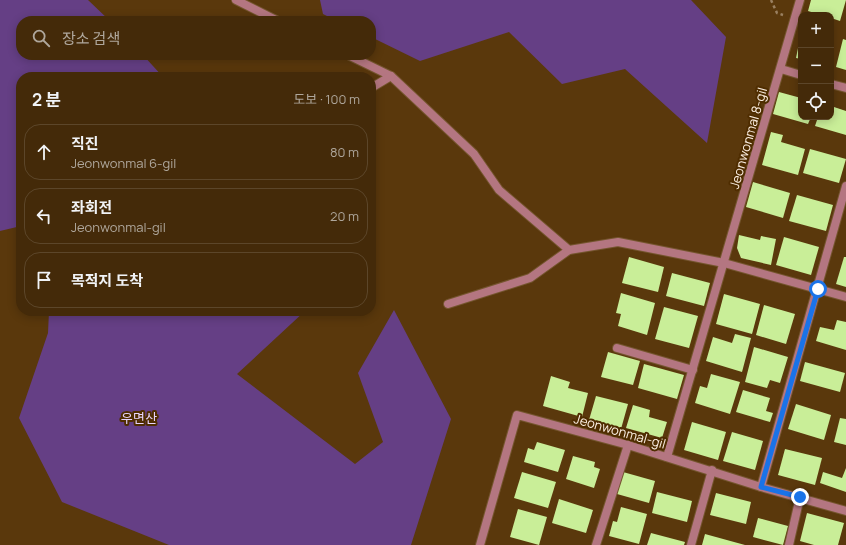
<!DOCTYPE html>
<html lang="ko">
<head>
<meta charset="utf-8">
<style>
	body { margin:0; font-family:Manrope,"Noto Sans KR",sans-serif; background:#4e3617; color:#f1f3f6 }
	.controls { position:absolute; right:12px; top:12px; display:grid; overflow:hidden; border-radius:8px; box-shadow:0 2px 10px #0003 }
	.controls button { width:36px; height:36px; display:grid; place-items:center; padding:0; border:0; border-bottom:1px solid #5c462a; background:#442a09; color:#f1f3f6; font:20px sans-serif }
	.stop { position:absolute; width:12px; height:12px; margin:-9px; border:3px solid #1a73e8; border-radius:50%; background:#fff }
	.stop.end { background:#1a73e8; border-color:#fff; box-shadow:0 1px 4px #0008 }
	.list { margin:0; padding:0; list-style:none }
	h2 { display:flex; justify-content:space-between; align-items:center; height:52px; margin:0; padding:0 16px; font-size:17px }
	h2 small { font-size:13px; font-weight:400; color:#afa79c }
	.list li { display:grid; grid-template-columns:26px 1fr auto; gap:12px; align-items:center; box-sizing:border-box; height:56px; margin:0 8px 8px; padding:0 8px; border:1px solid #5c462a; border-radius:16px }
	.list b { display:block; font-size:15px; white-space:nowrap }
	.list p { margin:0; font-size:13px; white-space:nowrap; color:#afa79c }
	.list em { font-size:13px; font-style:normal; color:#afa79c }
	.icon { flex:none; width:22px; height:22px; fill:none; stroke:currentColor; stroke-width:2; stroke-linecap:round; stroke-linejoin:round }
	.map { position:relative; flex:none; width:846px; height:545px; overflow:hidden }
	.search { position:absolute; background:#442a09; box-shadow:0 2px 10px #0003; left:16px; top:16px; width:360px; height:44px; display:flex; align-items:center; gap:10px; box-sizing:border-box; padding:0 14px; border-radius:16px; color:#afa79c; font-size:15px }
	.panel { position:absolute; background:#442a09; box-shadow:0 2px 10px #0003; left:16px; top:72px; width:360px; height:244px; border-radius:16px }
	.map>svg:first-child { display:block }
</style>
</head>
<body>
<div class="map">
<svg width="846" height="545" viewBox="0 0 846 545">
	<rect width="100%" height="100%" fill="#5a380c"/>
	<!-- green -->
	<g fill="#653f85">
		<polygon points="0,0 88,0 110,21 21,21 21,55 143,55 163,77 21,77 21,226 0,231"/>
		<polygon points="320,0 691,0 726,37 707,143 625,69 562,84 509,32 420,61 371,37 371,21 337,21 323,14"/>
		<polygon points="394,310 451,419 411,545 169,545 62,502 19,418 48,333 49,311 305,311 237,374 355,464 383,442 358,373"/>
	</g>
	<!-- building -->
	<g fill="#c9ee98">
		<polygon points="811,0 846,0 840,21 831,18 831,15 821,15 808,11"/>
		<polygon points="800,38 801,38 801,59 796,58"/>
		<polygon points="843,39 846,40 846,70 836,67"/>
		<polygon points="779,92 801,98 801,117 811,117 808,124 773,114"/>
		<polygon points="831,106 846,111 846,135 815,126 818,117 831,117"/>
		<polygon points="771,132 783,135 781,142 805,149 798,175 762,165"/>
		<polygon points="810,149 846,159 839,183 803,173"/>
		<polygon points="753,182 790,193 783,218 746,207"/>
		<polygon points="797,195 833,205 826,231 789,221"/>
		<polygon points="739,235 760,240 761,236 776,239 771,265 741,258 737,248"/>
		<polygon points="784,237 819,247 811,275 776,265"/>
		<polygon points="629,257 664,267 658,292 622,283"/>
		<polygon points="844,257 846,257 846,287 836,284"/>
		<polygon points="672,273 710,283 704,306 666,296"/>
		<polygon points="621,293 655,303 647,335 618,326 621,314 616,313"/>
		<polygon points="724,294 760,304 752,334 716,324"/>
		<polygon points="764,305 795,314 786,344 756,335"/>
		<polygon points="664,307 698,316 689,348 655,339"/>
		<polygon points="837,320 846,322 846,350 816,341 820,327 834,330"/>
		<polygon points="735,334 751,338 742,372 706,361 713,337 732,343"/>
		<polygon points="754,347 788,357 780,383 770,380 767,388 745,382"/>
		<polygon points="608,352 640,361 633,385 601,377"/>
		<polygon points="805,362 845,373 840,392 800,381"/>
		<polygon points="644,364 684,375 677,399 638,388"/>
		<polygon points="711,374 740,382 730,414 695,403 700,386 707,388"/>
		<polygon points="551,376 570,382 568,388 588,393 582,417 543,406"/>
		<polygon points="743,390 770,398 766,411 773,413 770,422 736,412"/>
		<polygon points="596,396 628,404 621,429 589,420"/>
		<polygon points="796,404 831,415 824,440 788,429"/>
		<polygon points="633,405 650,410 649,417 667,422 662,438 626,428"/>
		<polygon points="840,418 846,419 846,445 834,442"/>
		<polygon points="692,422 726,432 718,460 684,450"/>
		<polygon points="732,432 763,441 755,470 723,461"/>
		<polygon points="537,442 565,450 558,472 524,462 528,448 534,450"/>
		<polygon points="785,449 822,458 815,485 778,475"/>
		<polygon points="573,456 595,462 594,467 600,469 594,488 566,479"/>
		<polygon points="846,468 846,492 820,483 823,472 842,478"/>
		<polygon points="522,472 556,482 548,508 514,498"/>
		<polygon points="623,472 655,481 649,503 617,494"/>
		<polygon points="657,492 692,501 687,522 652,513"/>
		<polygon points="716,493 751,502 746,524 710,515"/>
		<polygon points="559,499 593,510 586,533 552,523"/>
		<polygon points="621,507 647,514 639,544 609,536 613,521 617,522"/>
		<polygon points="518,509 547,517 539,545 510,537"/>
		<polygon points="807,513 844,523 838,545 814,545 800,541"/>
		<polygon points="758,518 788,526 783,545 753,537"/>
		<polygon points="651,533 685,542 684,545 647,545"/>
		<polygon points="705,534 745,545 702,545"/>
	</g>
	<g fill="none" stroke-linecap="round" stroke-linejoin="round">
		<defs>
			<g id="minor">
				<polyline points="236,0 278,21"/>
				<polyline points="348,55 391,76 474,154 499,190 569,250 618,242 724,263 846,297"/>
				<polyline points="781,69 801,75"/>
				<polyline points="831,84 846,88"/>
				<polyline points="371,88 391,76"/>
				<polyline points="448,304 530,278 569,250"/>
				<polyline points="617,348 693,370"/>
				<polyline points="667,457 800,0"/>
				<polyline points="761,487 846,186"/>
				<polyline points="480,545 517,415 628,445 761,487 846,511"/>
				<polyline points="596,545 628,445"/>
				<polyline points="691,545 712,470"/>
				<polyline points="789,545 800,497"/>
			</g>
		</defs>
		<!-- minor casing -->
		<use href="#minor" stroke="#74552e" stroke-width="10"/>
		<!-- path -->
		<polyline stroke="#9a8061" stroke-width="2.5" stroke-dasharray="3 3" stroke-linecap="butt" points="771,0 777,13 783,15"/>
		<!-- minor -->
		<use href="#minor" stroke="#b47681" stroke-width="8"/>
	</g>
	<g fill="none" stroke-linecap="round" stroke-linejoin="round">
		<!-- route -->
		<polyline stroke="#1a73e8" stroke-width="5" points="800,497 761,487 818,289"/>
	</g>
	<g text-anchor="middle" stroke-width="4" stroke-linejoin="round" paint-order="stroke">
		<!-- street labels -->
		<g font-size="13" fill="#fdf0e3" stroke="#4f2d00">
			<text transform="translate(748 138) rotate(-74)" y="5">Jeonwonmal 8-gil</text>
			<text transform="translate(620 431) rotate(16)" y="5">Jeonwonmal-gil</text>
		</g>
		<!-- park labels -->
		<g font-size="13" fill="#e7d3fc" stroke="#4f2d00">
			<text x="139" y="423">우면산</text>
		</g>
	</g>
</svg>
<div class="controls">
<button>+</button>
<button>−</button>
<button><svg class="icon" aria-label="locate" viewBox="0 0 24 24"><circle cx="12" cy="12" r="6"/><path d="M12 2v4M12 18v4M2 12h4M18 12h4"/></svg></button>
</div>
<div class="stop" style="left:818px;top:289px"></div>
<div class="stop end" style="left:800px;top:497px"></div>
<div class="search"><svg class="icon" aria-label="search" viewBox="0 0 24 24"><circle cx="10" cy="10" r="6"/><path d="M15 15l6 6"/></svg>장소 검색</div>
<section class="panel">
<h2>2 분<small>도보 · 100 m</small></h2>
<ul class="list">
<li><svg class="icon" aria-label="ahead" viewBox="0 0 24 24"><path d="M12 20V5M6 11l6-6 6 6"/></svg><div><b>직진</b><p>Jeonwonmal 6-gil</p></div><em>80 m</em></li>
<li><svg class="icon" aria-label="left" viewBox="0 0 24 24"><path d="M17 20v-9H6M10 6l-5 5 5 5"/></svg><div><b>좌회전</b><p>Jeonwonmal-gil</p></div><em>20 m</em></li>
<li><svg class="icon" aria-label="arrive" viewBox="0 0 24 24"><path d="M6 21V4h12l-3 4 3 4H6"/></svg><div><b>목적지 도착</b></div></li>
</ul>
</section>
</div>
</body>
</html>
